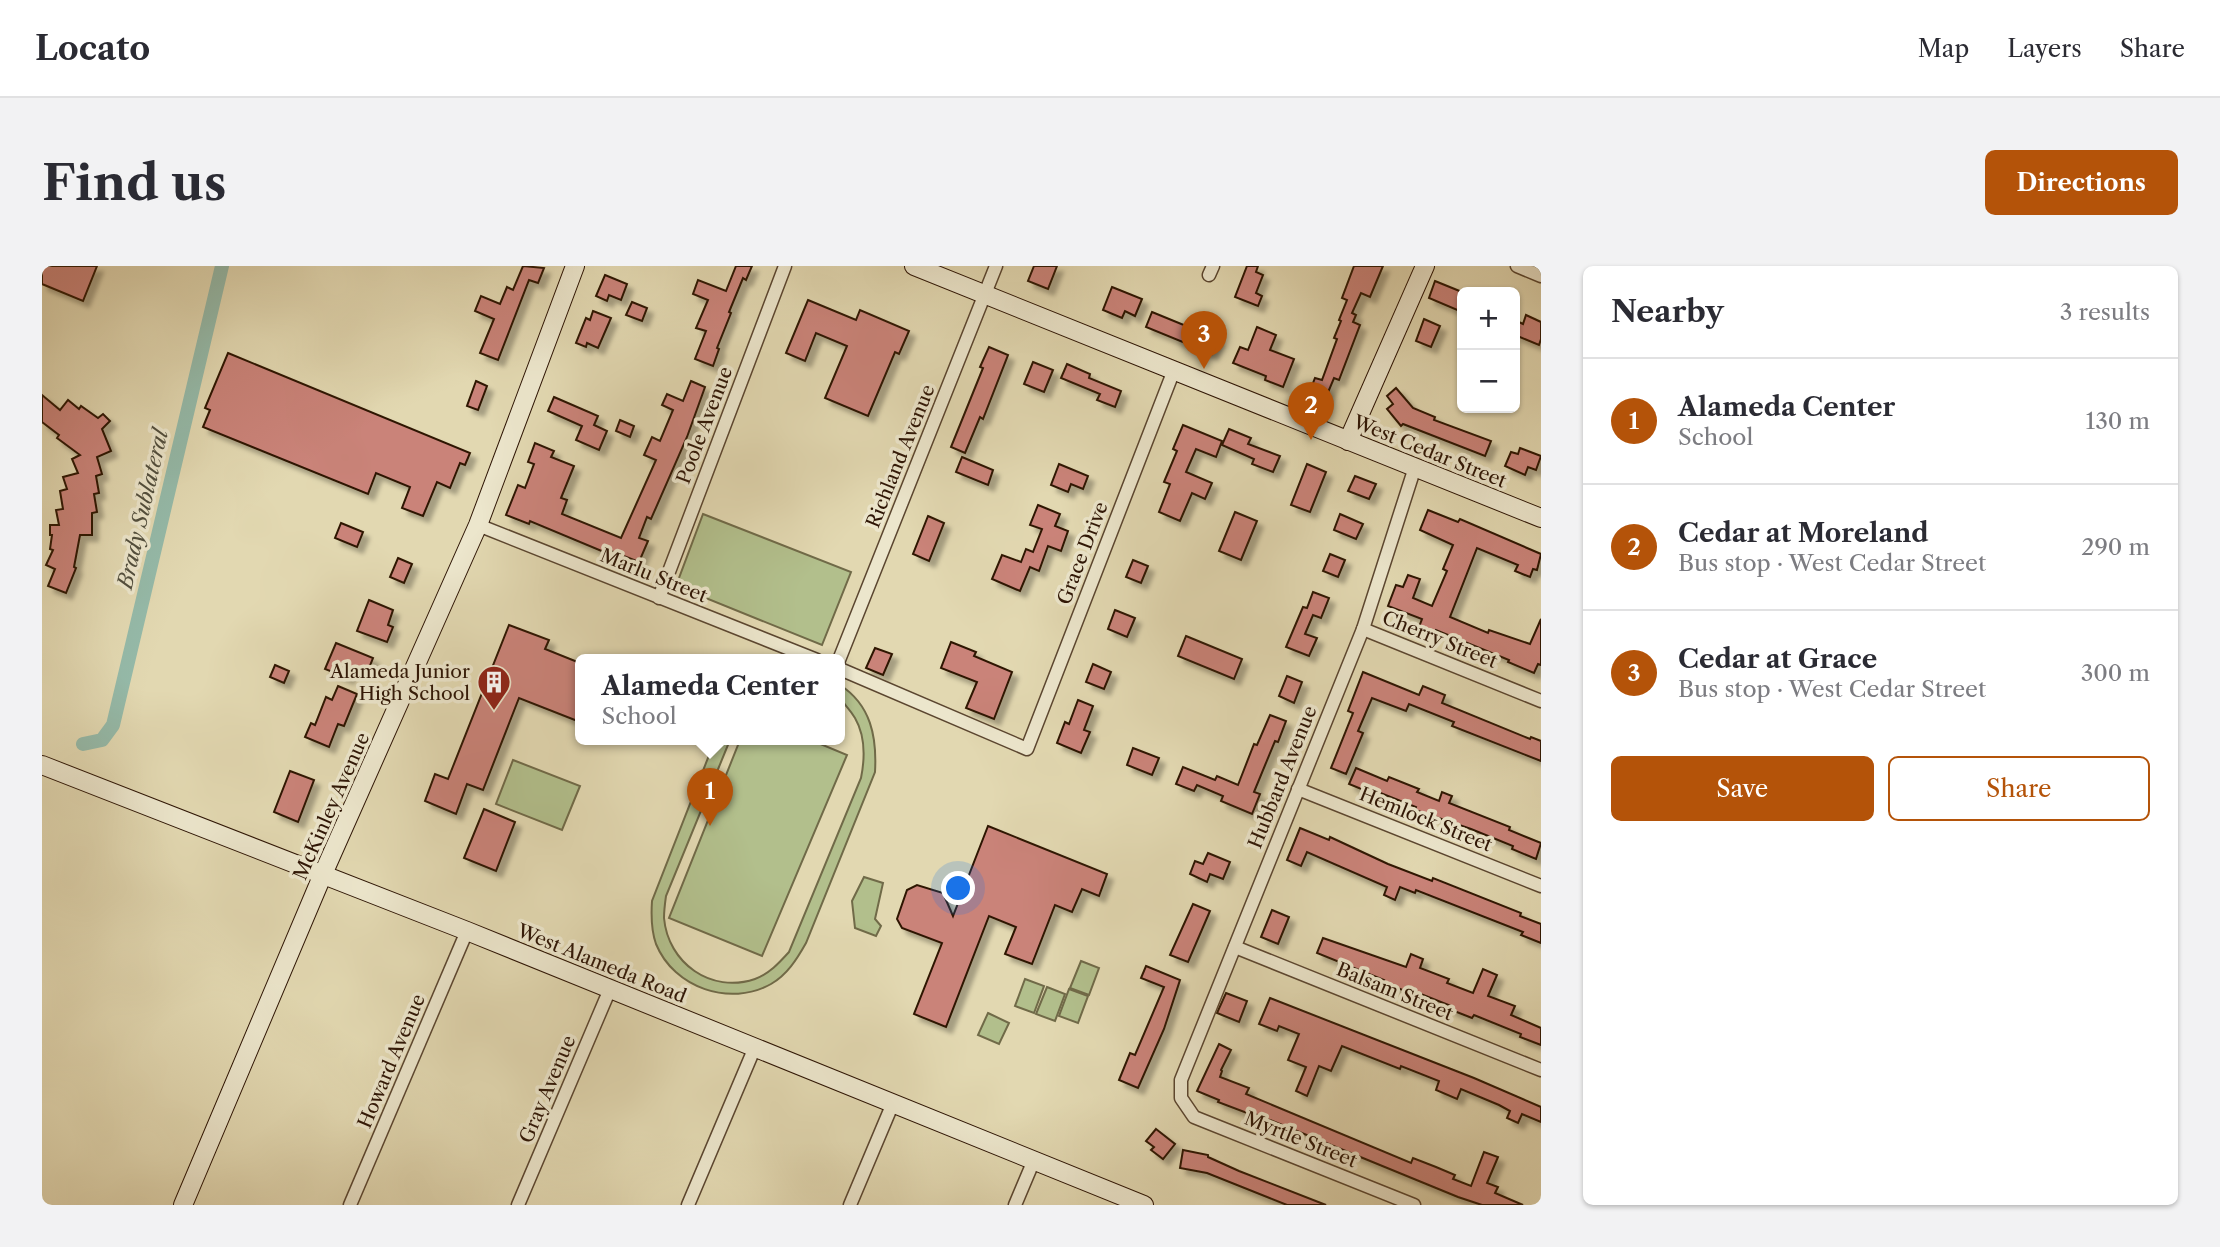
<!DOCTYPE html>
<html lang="en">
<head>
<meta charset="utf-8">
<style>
	body { margin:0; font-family:"Libre Caslon Text",serif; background:#f2f2f3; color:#2b2b33 }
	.controls { position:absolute; right:21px; top:21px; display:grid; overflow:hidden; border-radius:10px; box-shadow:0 2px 5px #0004 }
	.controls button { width:63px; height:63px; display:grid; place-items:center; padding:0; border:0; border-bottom:2px solid #e1e1e2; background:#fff; color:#2b2b33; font:35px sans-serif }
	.you { position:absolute; left:917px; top:623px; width:24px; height:24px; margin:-18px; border:5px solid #fff; border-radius:50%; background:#1a73e8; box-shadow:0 0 0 10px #1a73e833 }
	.badge { display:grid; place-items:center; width:46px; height:46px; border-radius:50%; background:#b45309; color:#fff; font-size:23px; font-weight:700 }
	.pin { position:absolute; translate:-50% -58px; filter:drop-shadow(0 2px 4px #0008) }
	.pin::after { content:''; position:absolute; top:37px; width:24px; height:21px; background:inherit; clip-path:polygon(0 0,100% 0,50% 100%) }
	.popup { position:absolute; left:533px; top:388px; width:270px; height:91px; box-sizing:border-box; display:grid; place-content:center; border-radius:10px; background:#fff; filter:drop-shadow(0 2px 5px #0005); font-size:23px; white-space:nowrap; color:#7c7c81 }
	.popup b { font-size:26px; color:#2b2b33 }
	.popup::after { content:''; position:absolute; left:50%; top:100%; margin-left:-14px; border:14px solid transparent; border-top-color:#fff }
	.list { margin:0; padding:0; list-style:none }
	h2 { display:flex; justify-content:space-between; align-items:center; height:91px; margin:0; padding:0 28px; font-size:30px }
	h2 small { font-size:23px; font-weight:400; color:#7c7c81 }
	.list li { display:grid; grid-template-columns:46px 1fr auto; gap:21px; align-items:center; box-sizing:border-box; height:126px; padding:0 28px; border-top:2px solid #e1e1e2 }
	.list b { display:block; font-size:26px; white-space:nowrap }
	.list p { margin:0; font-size:23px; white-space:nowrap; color:#7c7c81 }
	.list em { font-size:23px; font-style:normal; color:#7c7c81 }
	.actions { display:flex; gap:14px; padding:21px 28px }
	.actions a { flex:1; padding:16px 0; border:2px solid #b45309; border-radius:10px; text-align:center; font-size:24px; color:#b45309 }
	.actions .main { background:#b45309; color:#fff }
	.map { position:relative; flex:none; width:1499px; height:939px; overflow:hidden; border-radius:10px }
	header { display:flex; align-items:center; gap:42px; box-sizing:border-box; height:98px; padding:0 35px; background:#fff; border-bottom:2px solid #e1e1e2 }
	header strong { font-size:33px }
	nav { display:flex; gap:38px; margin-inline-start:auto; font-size:24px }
	.intro { display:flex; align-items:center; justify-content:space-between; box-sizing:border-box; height:168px; padding:0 42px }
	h1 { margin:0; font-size:49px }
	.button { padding:18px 32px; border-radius:10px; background:#b45309; color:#fff; font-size:24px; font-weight:700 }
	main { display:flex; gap:42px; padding:0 42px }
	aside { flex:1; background:#fff; border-radius:10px; box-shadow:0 2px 5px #0004 }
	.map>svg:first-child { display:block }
</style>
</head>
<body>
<header>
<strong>Locato</strong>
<nav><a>Map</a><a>Layers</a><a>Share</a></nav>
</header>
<div class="intro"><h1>Find us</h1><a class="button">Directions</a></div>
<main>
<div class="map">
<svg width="1499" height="939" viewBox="0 0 1499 939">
	<defs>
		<filter id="shadow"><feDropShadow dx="6" dy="6" stdDeviation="2" flood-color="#0004"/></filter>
	</defs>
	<rect width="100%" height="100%" fill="#e2d8b1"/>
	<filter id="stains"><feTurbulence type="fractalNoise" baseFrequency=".00286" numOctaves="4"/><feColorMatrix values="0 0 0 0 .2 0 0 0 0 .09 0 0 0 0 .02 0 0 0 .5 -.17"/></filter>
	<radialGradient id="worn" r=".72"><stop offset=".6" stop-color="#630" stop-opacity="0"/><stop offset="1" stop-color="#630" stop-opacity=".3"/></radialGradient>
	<!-- green -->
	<g fill="#b2bf8c" stroke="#706a48" stroke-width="2">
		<polygon points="661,248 809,306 780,379 634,320"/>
		<path d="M798,419C829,439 835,471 833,506L764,677C755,693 745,709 729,718C688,741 632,722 614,678C609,664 609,650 610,635L673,474H688L624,630C623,637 622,645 622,652C626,697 669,728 713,713C727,708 737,697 747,686L819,512C823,492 824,471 813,452C804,437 797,438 798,419Z"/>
		<polygon points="698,474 769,474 805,489 720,690 627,652"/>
		<polygon points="471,494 538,520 520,564 454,538"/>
		<polygon points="822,611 841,617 833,653 839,660 834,670 813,662 810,635"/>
		<polygon points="1039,695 1057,702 1047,729 1028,722"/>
		<polygon points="983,713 1002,720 992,747 973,740"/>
		<polygon points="1005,721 1023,728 1013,755 994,748"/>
		<polygon points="1027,723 1046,730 1036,757 1017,750"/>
		<polygon points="946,747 967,757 957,778 936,769"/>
	</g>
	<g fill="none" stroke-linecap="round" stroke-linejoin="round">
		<!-- canal -->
		<polyline stroke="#95baa9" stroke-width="14" points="41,478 60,474 71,459 180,0"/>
	</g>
	<!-- building -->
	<g fill="#ca8379" stroke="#2e1505" stroke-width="2" filter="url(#shadow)">
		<polygon points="0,0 55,0 41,35 0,18"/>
		<polygon points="481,0 502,2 496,17 487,14 456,94 438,87 452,53 433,45 439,30 458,38 465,21 471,24"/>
		<polygon points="694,0 710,0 704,14 701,12 687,46 689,47 675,82 677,83 671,100 653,93 664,65 654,62 666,34 651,28 656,14 684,25"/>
		<polygon points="992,0 1015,0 1006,23 986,15"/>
		<polygon points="1205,0 1216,0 1214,6 1221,9 1214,27 1220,30 1216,40 1193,31"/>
		<polygon points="1312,0 1341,0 1328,31 1319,27 1310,47 1314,49 1311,56 1318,59 1297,114 1292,112 1282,136 1266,130 1273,112 1280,114 1295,73 1292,72 1299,55 1297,54 1305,34 1300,32"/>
		<polygon points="563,9 585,18 579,34 567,29 565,35 554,30"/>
		<polygon points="1393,15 1420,26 1420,46 1387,32"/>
		<polygon points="1070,21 1100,33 1093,50 1083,45 1080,52 1061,44"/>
		<polygon points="766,34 814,54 818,44 867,65 857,88 853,86 826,150 783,132 805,80 774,67 763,95 744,87"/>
		<polygon points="590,36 605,42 600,55 584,49"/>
		<polygon points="551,45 569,52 556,82 545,77 544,81 534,77 544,52 548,54"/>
		<polygon points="1110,46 1176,73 1170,88 1104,61"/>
		<polygon points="1484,49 1499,56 1499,73 1497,79 1473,69 1473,54 1481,58"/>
		<polygon points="1382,53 1398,60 1389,81 1374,75"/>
		<polygon points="1215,61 1234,69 1228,84 1252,93 1241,121 1223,114 1224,110 1191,97 1198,81 1206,84"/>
		<polygon points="947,81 966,89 941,153 938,151 923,187 909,181 941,102 938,101"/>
		<polygon points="186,87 428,187 423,199 418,197 408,222 395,216 381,250 360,242 368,221 334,207 326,228 161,161 168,144 163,142"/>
		<polygon points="991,96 1011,104 1002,126 982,118"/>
		<polygon points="1025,98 1048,108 1047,112 1079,125 1073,141 1055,134 1058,128 1019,112"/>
		<polygon points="434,115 445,120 436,144 425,140"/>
		<polygon points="649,115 663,121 645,171 609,253 605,251 597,272 606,275 597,296 564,283 562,286 488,255 487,258 464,249 476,219 483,222 492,198 486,196 493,177 512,185 509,191 532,200 519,232 525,234 520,248 579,272 614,194 602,189 610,171 618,175 631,144 620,139 625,128 641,135"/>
		<polygon points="1354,122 1371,142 1393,151 1392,154 1449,175 1443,190 1361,158 1359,160 1345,143 1351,138 1345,130"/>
		<polygon points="0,129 18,144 26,134 37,143 39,140 56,152 61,148 68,155 60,163 69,185 55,191 60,208 54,210 57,227 52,228 55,246 50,247 50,269 38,269 32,301 34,302 24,327 6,320 13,303 4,299 11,284 8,283 10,269 8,269 8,259 17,259 14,244 21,243 18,225 25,223 21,211 36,207 30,193 38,189 15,172 17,169 0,156"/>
		<polygon points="512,131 556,150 552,159 565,165 557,184 534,174 540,160 506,145"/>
		<polygon points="578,154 592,160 588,171 574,165"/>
		<polygon points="1141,159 1180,175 1174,191 1154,183 1144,206 1170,217 1163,233 1150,227 1138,255 1117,246 1128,218 1122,216 1135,185 1131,183"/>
		<polygon points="1187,163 1209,172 1206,178 1238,190 1231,206 1210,198 1212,193 1180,179"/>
		<polygon points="1478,182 1499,190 1494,204 1486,201 1483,209 1463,200 1469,186 1476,188"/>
		<polygon points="920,191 951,204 946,219 914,206"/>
		<polygon points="1017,198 1046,210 1041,223 1029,218 1026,226 1009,219"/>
		<polygon points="1265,198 1284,206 1268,246 1249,239"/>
		<polygon points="1313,210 1334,218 1327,233 1306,225"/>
		<polygon points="996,239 1018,248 1013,260 1026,265 1019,285 1006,280 997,305 988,301 978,325 950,313 960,289 979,296 984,283 991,286 1000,263 988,259"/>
		<polygon points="1386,244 1416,256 1418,253 1499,288 1495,304 1491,303 1488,311 1473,305 1476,299 1435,282 1408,351 1446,367 1447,364 1488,378 1499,353 1499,399 1496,398 1492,407 1466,396 1467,394 1394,364 1393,367 1377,361 1380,353 1346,340 1354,319 1361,321 1366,309 1378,313 1371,332 1390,340 1405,305 1401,303 1411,279 1378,264"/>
		<polygon points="1193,246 1215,255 1199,294 1177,285"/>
		<polygon points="1298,248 1321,258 1314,273 1292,264"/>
		<polygon points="886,250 902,257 887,295 871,288"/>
		<polygon points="299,257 321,266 315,281 293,272"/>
		<polygon points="1288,288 1303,294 1296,311 1281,305"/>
		<polygon points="356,292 370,298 362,317 348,311"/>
		<polygon points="1091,294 1106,300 1099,317 1084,311"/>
		<polygon points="1271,326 1287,332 1279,352 1271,349 1263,368 1275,372 1267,390 1244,381 1261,341 1265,342"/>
		<polygon points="327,334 351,344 346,359 351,361 345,376 315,365"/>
		<polygon points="1073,344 1093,352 1085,371 1066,363"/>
		<polygon points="467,359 507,374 503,383 538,397 538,456 477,432 441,524 425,518 414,548 383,535 393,508 406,513"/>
		<polygon points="1144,370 1200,393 1192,413 1136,390"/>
		<polygon points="909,376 934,386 932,390 970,406 952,453 924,442 935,416 899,402"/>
		<polygon points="294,377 331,392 325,407 311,401 306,412 283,403"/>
		<polygon points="833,382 850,388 841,409 824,402"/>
		<polygon points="1051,398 1069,406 1062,423 1044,416"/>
		<polygon points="233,399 247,405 242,417 228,411"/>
		<polygon points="1321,406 1377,429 1381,420 1403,429 1400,437 1488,473 1489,471 1499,475 1499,495 1410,460 1412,456 1367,438 1364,445 1330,432 1316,465 1321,467 1304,508 1289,502 1311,447 1306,445"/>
		<polygon points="1245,410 1260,416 1252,437 1237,430"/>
		<polygon points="296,420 315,428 302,460 296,458 287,481 263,471 269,457 273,459 284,431 290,434"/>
		<polygon points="1036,434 1051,440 1042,464 1048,466 1039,487 1015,477 1023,456 1027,458"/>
		<polygon points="1228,449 1244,455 1236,476 1233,475 1212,526 1218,528 1210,548 1179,535 1181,530 1155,519 1152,525 1134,518 1141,501 1173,514 1175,510 1196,519 1212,478 1215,479"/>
		<polygon points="1091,482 1117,492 1110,509 1085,499"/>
		<polygon points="1314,502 1345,515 1347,511 1377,523 1375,526 1397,535 1400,526 1410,530 1407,537 1468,561 1467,564 1499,577 1494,593 1470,583 1471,580 1429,563 1373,544 1374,541 1336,526 1334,529 1307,518"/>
		<polygon points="248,505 272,514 256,556 232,546"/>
		<polygon points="442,543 473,556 454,605 422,592"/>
		<polygon points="946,560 1065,608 1057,630 1040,623 1030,646 1013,639 990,698 963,688 974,661 947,650 904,761 872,748 900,677 860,662 855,653 865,624 875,619 901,627 911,650"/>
		<polygon points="1258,562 1287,574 1288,571 1346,598 1390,615 1391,612 1479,647 1478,650 1499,658 1499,677 1479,669 1481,666 1374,624 1373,627 1358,621 1353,634 1342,629 1345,621 1265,586 1259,600 1245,594"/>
		<polygon points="1166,587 1188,596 1181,613 1168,608 1165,616 1148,608 1153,595 1161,598"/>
		<polygon points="1151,638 1168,645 1146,696 1128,689"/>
		<polygon points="1230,644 1247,651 1236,678 1219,671"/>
		<polygon points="1281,672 1364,701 1369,688 1381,693 1378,702 1407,713 1405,717 1431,727 1441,703 1455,709 1446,730 1473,740 1469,749 1499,762 1499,779 1478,771 1479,768 1432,749 1430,752 1407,743 1409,740 1364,722 1363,725 1341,716 1342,714 1275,687"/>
		<polygon points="1104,700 1138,714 1122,763 1096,822 1077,814 1088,787 1093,789 1122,721 1099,712"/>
		<polygon points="1184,727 1205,735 1197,756 1175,747"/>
		<polygon points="1228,732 1432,812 1499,841 1499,856 1480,848 1476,857 1465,852 1468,845 1457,839 1419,823 1415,833 1394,824 1397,815 1359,800 1358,803 1300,780 1289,805 1277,800 1265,830 1254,825 1264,801 1246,794 1257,768 1237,760 1235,765 1217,758"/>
		<polygon points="1177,778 1189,784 1179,804 1180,805 1178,811 1207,822 1204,828 1369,897 1371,892 1394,901 1413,909 1411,913 1429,920 1442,886 1456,891 1445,917 1456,921 1453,927 1481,939 1440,939 1416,931 1206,845 1205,847 1176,836 1177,834 1155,825"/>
		<polygon points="1114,863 1133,878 1121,893 1109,884 1112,881 1104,875"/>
		<polygon points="1141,884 1166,889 1166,891 1197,905 1284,939 1245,939 1165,907 1138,902"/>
	</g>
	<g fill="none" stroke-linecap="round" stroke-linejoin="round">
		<defs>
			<g id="street">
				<polyline points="1475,0 1499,10"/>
				<polyline points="1167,9 1171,0"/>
				<polyline points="436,259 775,394"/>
				<polyline points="617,332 743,0"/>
				<polyline points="1321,363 1499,435"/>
				<polyline points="797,394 954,0"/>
				<polyline points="798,403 985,483 1132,104"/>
				<polyline points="1256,523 1499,620"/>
				<polyline points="1193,681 1499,804"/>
				<polyline points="308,939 425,665"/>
				<polyline points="476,939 568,723"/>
				<polyline points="646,939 713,781"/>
				<polyline points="808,939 851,837"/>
				<polyline points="973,939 992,894"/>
				<polyline points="1372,939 1152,851 1139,832 1139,814 1321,363 1373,201"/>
			</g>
			<g id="secondary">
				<polyline points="872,0 1499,252"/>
				<polyline points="1306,175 1383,0"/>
				<polyline points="0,499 425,665 1102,939"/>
				<polyline points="141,939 281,608 436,259 533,0"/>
			</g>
		</defs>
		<!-- street casing -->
		<use href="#street" stroke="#5b4630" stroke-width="15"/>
		<!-- secondary casing -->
		<use href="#secondary" stroke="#2e1505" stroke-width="20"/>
		<!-- street -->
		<use href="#street" stroke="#ece6cc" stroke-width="12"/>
		<!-- secondary -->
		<use href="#secondary" stroke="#ece6cc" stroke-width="18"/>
	</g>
	<!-- icons -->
	<defs>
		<symbol id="building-pin" viewBox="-11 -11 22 30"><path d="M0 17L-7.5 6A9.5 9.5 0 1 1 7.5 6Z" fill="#8f2418" stroke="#ece6cc"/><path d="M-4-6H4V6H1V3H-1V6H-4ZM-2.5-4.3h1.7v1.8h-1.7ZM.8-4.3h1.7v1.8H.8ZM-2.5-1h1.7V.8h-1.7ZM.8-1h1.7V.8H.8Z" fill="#fff"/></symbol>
	</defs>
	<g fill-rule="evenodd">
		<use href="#building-pin" x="433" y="397" width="38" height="52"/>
	</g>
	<g text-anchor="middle" stroke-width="7" stroke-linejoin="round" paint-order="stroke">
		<!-- street labels -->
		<g font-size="19" fill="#2e1505" stroke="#ece6cc">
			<text transform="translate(662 159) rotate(-69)" y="7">Poole Avenue</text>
			<text transform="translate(1388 185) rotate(22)" y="7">West Cedar Street</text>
			<text transform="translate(858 190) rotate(-68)" y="7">Richland Avenue</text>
			<text transform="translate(1040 287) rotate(-69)" y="7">Grace Drive</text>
			<text transform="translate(612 309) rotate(22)" y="7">Marlu Street</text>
			<text transform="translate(1398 373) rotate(22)" y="7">Cherry Street</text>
			<text transform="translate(1240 511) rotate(-68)" y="7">Hubbard Avenue</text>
			<text transform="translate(289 540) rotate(-66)" y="7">McKinley Avenue</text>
			<text transform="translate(1384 553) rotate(22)" y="7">Hemlock Street</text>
			<text transform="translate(560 697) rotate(22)" y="7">West Alameda Road</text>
			<text transform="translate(1353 725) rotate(22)" y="7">Balsam Street</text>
			<text transform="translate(349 795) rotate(-67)" y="7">Howard Avenue</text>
			<text transform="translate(505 823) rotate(-67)" y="7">Gray Avenue</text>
			<text transform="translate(1259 873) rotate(22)" y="7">Myrtle Street</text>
		</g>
		<!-- poi labels -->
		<g font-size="19" fill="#2e1505" stroke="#ece6cc" text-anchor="end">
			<text x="428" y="412">Alameda Junior<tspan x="428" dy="22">High School</tspan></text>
		</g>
		<!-- water labels -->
		<g font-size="21" font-style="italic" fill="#524f3e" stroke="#ece6cc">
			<text transform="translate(101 243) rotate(-77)" y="7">Brady Sublateral</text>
		</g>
	</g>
	<rect width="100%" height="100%" filter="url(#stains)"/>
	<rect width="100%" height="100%" fill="url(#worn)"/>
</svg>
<div class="controls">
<button>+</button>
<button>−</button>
</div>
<div class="you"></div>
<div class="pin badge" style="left:668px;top:560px">1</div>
<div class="popup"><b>Alameda Center</b>School</div>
<div class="pin badge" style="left:1269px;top:174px">2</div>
<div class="pin badge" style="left:1162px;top:103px">3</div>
</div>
<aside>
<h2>Nearby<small>3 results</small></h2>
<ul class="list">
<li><span class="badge">1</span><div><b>Alameda Center</b><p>School</p></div><em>130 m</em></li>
<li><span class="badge">2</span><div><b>Cedar at Moreland</b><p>Bus stop · West Cedar Street</p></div><em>290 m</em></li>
<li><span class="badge">3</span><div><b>Cedar at Grace</b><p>Bus stop · West Cedar Street</p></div><em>300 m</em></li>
</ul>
<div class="actions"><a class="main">Save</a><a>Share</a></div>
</aside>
</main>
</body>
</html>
